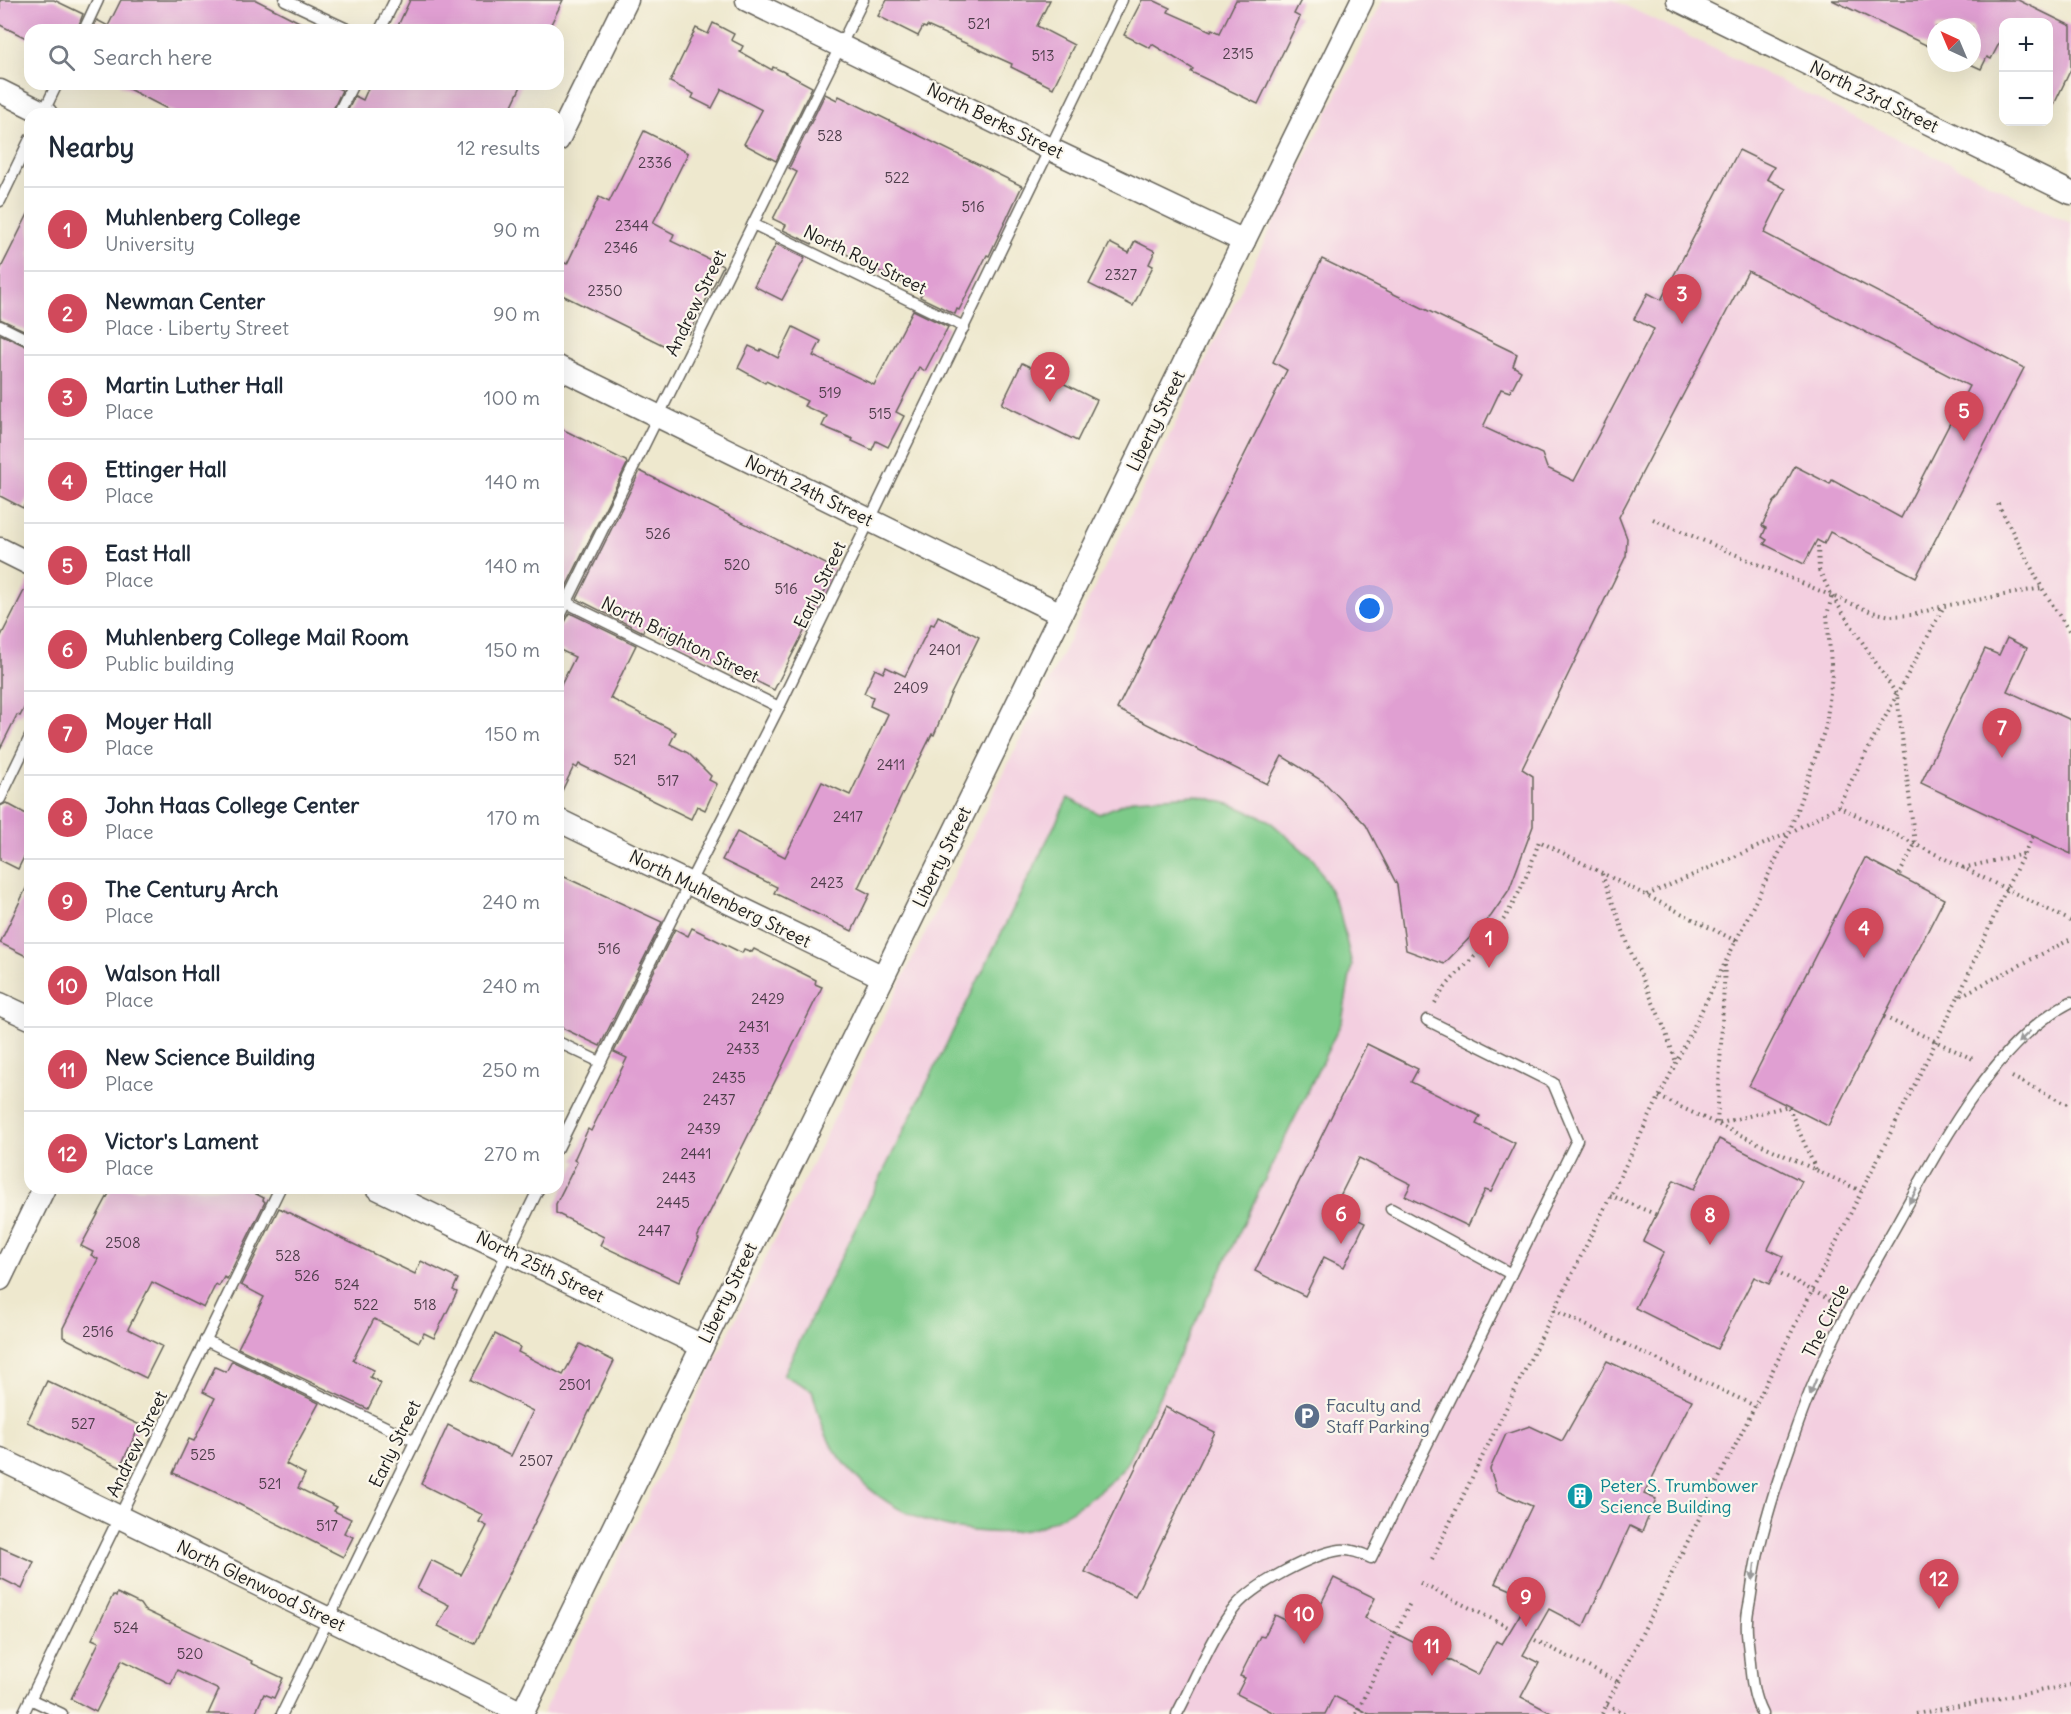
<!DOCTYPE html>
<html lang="en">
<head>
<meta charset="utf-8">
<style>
	body { margin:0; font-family:Delius,sans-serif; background:#f2f2f3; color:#1f2937 }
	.controls { position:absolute; right:18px; top:18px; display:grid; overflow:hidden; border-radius:12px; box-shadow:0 6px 24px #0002 }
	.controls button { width:54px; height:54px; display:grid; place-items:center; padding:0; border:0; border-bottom:2px solid #e0e1e3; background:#fff; color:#1f2937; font:30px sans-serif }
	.compass { position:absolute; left:1927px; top:18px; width:54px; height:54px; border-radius:50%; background:#fff; box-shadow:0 6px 24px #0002; rotate:316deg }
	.you { position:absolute; left:1370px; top:609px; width:21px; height:21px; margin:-15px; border:4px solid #fff; border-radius:50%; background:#1a73e8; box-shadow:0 0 0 9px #1a73e833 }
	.badge { display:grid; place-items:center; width:39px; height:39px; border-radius:50%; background:#d1495b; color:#fff; font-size:20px; font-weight:700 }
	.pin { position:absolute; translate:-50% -50px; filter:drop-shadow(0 2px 3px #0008) }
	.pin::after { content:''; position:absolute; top:32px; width:21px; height:18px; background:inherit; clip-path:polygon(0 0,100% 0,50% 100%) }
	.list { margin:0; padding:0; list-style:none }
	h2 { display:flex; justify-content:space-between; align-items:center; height:78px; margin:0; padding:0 24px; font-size:26px }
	h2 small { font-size:20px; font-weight:400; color:#747a83 }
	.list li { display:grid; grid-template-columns:39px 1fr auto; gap:18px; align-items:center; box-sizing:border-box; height:84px; padding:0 24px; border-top:2px solid #e0e1e3 }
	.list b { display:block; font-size:22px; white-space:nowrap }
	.list p { margin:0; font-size:20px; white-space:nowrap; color:#747a83 }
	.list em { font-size:20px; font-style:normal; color:#747a83 }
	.icon { flex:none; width:33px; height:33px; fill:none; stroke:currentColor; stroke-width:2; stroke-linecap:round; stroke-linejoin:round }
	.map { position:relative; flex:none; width:2071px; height:1714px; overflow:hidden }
	.search { position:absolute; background:#fff; box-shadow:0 6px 24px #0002; left:24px; top:24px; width:540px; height:66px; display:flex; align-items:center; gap:15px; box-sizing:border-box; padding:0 21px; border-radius:18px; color:#747a83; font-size:22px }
	.panel { position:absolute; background:#fff; box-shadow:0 6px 24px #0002; left:24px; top:108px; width:540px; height:1086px; border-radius:18px }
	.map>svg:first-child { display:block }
</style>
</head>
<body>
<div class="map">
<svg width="2071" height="1714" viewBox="0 0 2071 1714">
	<rect width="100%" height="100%" fill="#fbf7ec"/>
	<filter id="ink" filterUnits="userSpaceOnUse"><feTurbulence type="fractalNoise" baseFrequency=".0167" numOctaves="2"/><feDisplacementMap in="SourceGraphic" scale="12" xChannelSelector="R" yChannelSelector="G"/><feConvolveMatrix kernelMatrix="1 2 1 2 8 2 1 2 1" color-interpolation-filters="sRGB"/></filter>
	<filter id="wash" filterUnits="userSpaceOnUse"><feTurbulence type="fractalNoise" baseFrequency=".008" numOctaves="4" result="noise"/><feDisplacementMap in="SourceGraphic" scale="24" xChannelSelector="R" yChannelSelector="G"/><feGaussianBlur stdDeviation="1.35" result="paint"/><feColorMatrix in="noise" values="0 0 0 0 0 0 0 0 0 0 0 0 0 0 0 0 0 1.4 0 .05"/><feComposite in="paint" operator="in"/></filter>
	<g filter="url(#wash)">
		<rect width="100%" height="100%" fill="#eee8ce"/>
		<!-- built -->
		<polygon fill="#f3cfe0" points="1383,0 1614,0 2071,223 2071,1714 542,1714"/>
		<!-- green -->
		<path fill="#7dca89" stroke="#4c7352" stroke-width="1.5" d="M1196,795L1233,805L1268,820L1314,860L1328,886L1340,913L1352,965L1342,1021L1125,1467C1101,1493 1069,1516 1035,1528C1020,1532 1000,1533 985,1532C919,1528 869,1501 832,1446C822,1430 817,1408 812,1390L783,1375L1068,798L1099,814L1134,799Z"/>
		<g id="blocks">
			<!-- building -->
			<g fill="#e09fd2">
				<polygon points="0,0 54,0 83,14 77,30 30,30 30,40 0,25"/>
				<polygon points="121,0 256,0 315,30 92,30 97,20 108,26"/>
				<polygon points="410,0 563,0 548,30 396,30"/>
				<polygon points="887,0 1050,0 1037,26 1074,45 1053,88 1011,67 1012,64 927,26 926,28 923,27 918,36 878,16"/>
				<polygon points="1142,0 1153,0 1170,8 1168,12 1211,31 1212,29 1220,33 1236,0 1301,0 1294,14 1300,17 1258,104 1191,72 1193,69 1152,44 1150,48 1124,35"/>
				<polygon points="1832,0 2018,0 2071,26 2071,69 2049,115 2049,22 2004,22 2004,34 1991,59 1987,57 1981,69 1968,63 1972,63 1972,27 1936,27 1936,47 1929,43 1928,46"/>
				<polygon points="713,23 734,34 731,40 743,46 740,52 772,70 773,67 782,71 812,87 776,161 744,144 762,110 722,89 712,108 692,98 694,94 670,82 696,28 708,34"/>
				<polygon points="119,84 329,84 342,90 331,114 177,114"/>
				<polygon points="370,84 522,84 508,114 346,114 355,96 363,100"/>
				<polygon points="825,94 837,100 839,96 1022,186 989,256 987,255 959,310 957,309 955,314 920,297 922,293 815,238 812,244 783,230 786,225 773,219 797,172 789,168"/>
				<polygon points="644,131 688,153 653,223 674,234 671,241 723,266 689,334 680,330 671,349 558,293 558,260 567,264 599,197 609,202"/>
				<polygon points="1739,150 1774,167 1767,179 1786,189 1764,233 2024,368 1916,577 1830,532 1824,544 1817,540 1804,564 1764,544 1767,540 1762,537 1766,528 1762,526 1774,502 1779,497 1795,466 1830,484 1832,480 1901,518 1969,386 1748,271 1619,517 1627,538 1626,556 1522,769 1533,776 1533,826 1509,890 1491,916 1444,964 1406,950 1397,885 1366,825 1324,782 1282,756 1267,784 1117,709 1287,370 1273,362 1322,259 1517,354 1513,366 1521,371 1510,392 1501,389 1483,427 1542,454 1547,468 1574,481 1654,329 1634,319 1648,293 1661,300"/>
				<polygon points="30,210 30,333 0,319 0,270"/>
				<polygon points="1135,241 1155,251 1149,264 1153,266 1133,306 1089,284 1110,243 1129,253"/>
				<polygon points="776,244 805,258 782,300 754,286"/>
				<polygon points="913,310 948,327 925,371 919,367 896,412 904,416 888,447 876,441 872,450 852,441 853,439 822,426 827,416 804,406 807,401 766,381 765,383 738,368 749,346 760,351 761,349 778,358 793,327 821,341 813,356 874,385"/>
				<polygon points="0,334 30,348 30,493 23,508 0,496"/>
				<polygon points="1022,363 1097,400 1077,441 1002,404"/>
				<polygon points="558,427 626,461 627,464 558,603"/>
				<polygon points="640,471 834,568 829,578 831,579 774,690 645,626 643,632 577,599"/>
				<polygon points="30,579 30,697 20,716 17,715 0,749 0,638"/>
				<polygon points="570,613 636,645 610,698 676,732 670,744 688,753 711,776 709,780 717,784 705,810 697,806 691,819 579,764 577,768 574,766 558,799 558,691 575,657 558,649 558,627 564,624"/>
				<polygon points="938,616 979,637 950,696 934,735 932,734 902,795 858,888 870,894 852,931 774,893 777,887 722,860 737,832 785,857 822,782 850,795 888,714 870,706 873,697 864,693 875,669 883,673 886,667 905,676 931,624 934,625"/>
				<polygon points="2007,638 2027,648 2007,691 2071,720 2071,854 1921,783 1985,649 1999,655"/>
				<polygon points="6,803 30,816 30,845 18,869 0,860 0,806"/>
				<polygon points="1865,858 1944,899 1828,1126 1749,1086"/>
				<polygon points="558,874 662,922 600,1046 558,1026"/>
				<polygon points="30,880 30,958 0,943"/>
				<polygon points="692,928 742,953 744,949 752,952 754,949 816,980 815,984 822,987 697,1238 699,1239 679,1282 600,1245 604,1237 556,1213 556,1204 577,1162 574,1160 588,1129 591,1131 627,1058 614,1052 675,929 688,936"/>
				<polygon points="1367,1044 1418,1069 1411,1082 1480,1116 1476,1124 1515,1143 1491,1192 1485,1190 1468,1226 1405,1196 1411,1184 1359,1158 1334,1208 1365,1223 1344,1267 1324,1257 1305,1296 1255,1271"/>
				<polygon points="1719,1139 1802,1181 1768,1249 1783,1256 1776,1271 1769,1284 1754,1277 1717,1349 1635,1308 1664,1252 1643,1241 1674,1180 1694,1189"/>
				<polygon points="112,1188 245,1188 264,1198 263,1200 265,1202 227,1279 224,1277 219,1286 216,1284 204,1308 152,1282 128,1329 162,1346 146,1378 63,1337 63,1328 98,1259 91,1255 93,1252 81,1246"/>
				<polygon points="279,1208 415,1274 421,1261 458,1279 453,1290 457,1292 434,1338 424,1333 419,1342 374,1319 353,1360 374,1370 370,1377 381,1383 368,1409 238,1348 264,1297 241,1285"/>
				<polygon points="495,1334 520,1347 518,1352 563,1375 580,1344 614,1361 475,1644 438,1626 449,1605 417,1589 431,1560 461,1575 487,1526 479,1522 483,1515 421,1484 448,1425 511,1456 533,1411 471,1380"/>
				<polygon points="232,1361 319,1403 286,1464 305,1474 298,1488 337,1507 334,1511 351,1519 344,1533 353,1537 343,1557 217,1493 173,1473 189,1439 194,1441 215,1398 203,1392 215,1367 226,1372"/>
				<polygon points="1607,1361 1692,1400 1644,1494 1656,1499 1642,1532 1630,1526 1583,1627 1549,1609 1523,1655 1539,1663 1521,1697 1553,1714 1369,1714 1334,1696 1325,1714 1276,1714 1237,1694 1245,1678 1240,1676 1260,1636 1264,1637 1275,1615 1307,1631 1334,1578 1375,1598 1365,1618 1478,1675 1496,1641 1502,1644 1530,1598 1495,1583 1532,1506 1497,1491 1490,1469 1506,1434 1530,1426 1562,1441"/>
				<polygon points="47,1381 140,1425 120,1467 27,1422"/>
				<polygon points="1165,1407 1215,1432 1135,1596 1085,1572"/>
				<polygon points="0,1547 34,1562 22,1589 0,1578"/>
				<polygon points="117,1593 140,1604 144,1610 252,1661 251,1663 283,1678 274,1698 264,1694 255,1714 208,1714 219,1690 177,1670 171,1684 122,1660 96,1712 71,1699 99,1642 92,1639 113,1595 116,1597"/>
			</g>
		</g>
	</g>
	<g filter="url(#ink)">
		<use href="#blocks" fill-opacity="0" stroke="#66635a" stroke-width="1.5"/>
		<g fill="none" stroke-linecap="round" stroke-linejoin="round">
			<defs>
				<g id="lane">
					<polyline points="285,0 349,30"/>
					<polyline points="84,30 98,0"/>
					<polyline points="380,30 395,0"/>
					<polyline points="43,113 57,84"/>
					<polyline points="338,114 353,84"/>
					<polyline points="0,201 30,139"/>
					<polyline points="753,224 964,327"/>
					<polyline points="0,326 30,341"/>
					<polyline points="567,603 779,707"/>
					<polyline points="558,620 863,0"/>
					<polyline points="0,799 30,737"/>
					<polyline points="558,1042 600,1062"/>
					<polyline points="558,1148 689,884 779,707 1122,0"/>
					<polyline points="1391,1209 1511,1274"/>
					<polyline points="205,1340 415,1441"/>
					<polyline points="30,1699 62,1714"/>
					<polyline points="23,1714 280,1188"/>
					<polyline points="282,1714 539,1188"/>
					<path d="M1177,1714C1194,1682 1214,1632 1236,1606C1255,1584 1312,1554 1340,1550C1351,1549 1361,1553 1371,1558L1577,1140L1553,1083L1427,1020"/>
					<path d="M1762,1714C1752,1695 1751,1674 1749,1652C1748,1642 1746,1631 1747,1621C1747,1612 1750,1603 1751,1594C1756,1552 1767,1514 1780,1475C1793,1438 1805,1400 1822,1364C1844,1315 1872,1268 1899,1220C1939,1148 1995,1040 2071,1002"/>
				</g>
				<g id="street">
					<polyline points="747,0 1050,149 1244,241"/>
					<polyline points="1678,0 2071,193"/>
					<polyline points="0,91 46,114"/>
					<polyline points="558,140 627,0"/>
					<polyline points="558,367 1061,614"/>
					<polyline points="0,549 30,564"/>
					<polyline points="558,820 883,977"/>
					<polyline points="0,1004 30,1018"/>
					<polyline points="377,1188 702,1346"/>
					<polyline points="0,1279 44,1188"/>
					<polyline points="0,1459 522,1713"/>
					<polyline points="522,1714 1362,0"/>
				</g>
			</defs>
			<!-- lane casing -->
			<use href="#lane" stroke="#66635a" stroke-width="13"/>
			<!-- street casing -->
			<use href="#street" stroke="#66635a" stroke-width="25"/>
			<!-- path -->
			<g stroke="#66635a" stroke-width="4" stroke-dasharray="1.5 4.5" stroke-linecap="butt">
				<polyline points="1998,504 2042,588 2071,634"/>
				<polyline points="1653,519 1832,596 1872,612 1891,616 1912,615 1944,606 2042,588"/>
				<polyline points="1818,546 1819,570 1832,596 1897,695 1915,844 1899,875"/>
				<polyline points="1838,806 2071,921"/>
				<polyline points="1963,868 2023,854"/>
				<polyline points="1602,874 1632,955 1663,1025 1676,1062"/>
				<polyline points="1647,895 1789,833 1826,726 1832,676 1827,615 1832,596"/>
				<polyline points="1725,965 1717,1124 1788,1106 1816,1170"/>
				<polyline points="1959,996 2006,889 2033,836"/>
				<path d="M1435,1003C1448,978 1472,962 1489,940C1512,911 1528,877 1539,841L1736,941"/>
				<polyline points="1884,1017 1975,1060"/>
				<polyline points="2012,1077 2071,1106"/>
				<polyline points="1659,1097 1861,1191"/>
				<polyline points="1610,1195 1657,1215"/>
				<polyline points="1776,1271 1832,1301"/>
				<polyline points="1554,1310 1755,1406"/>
				<polyline points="1432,1559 1789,833 1838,806 1944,606"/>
				<polyline points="1420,1583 1510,1628"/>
				<polyline points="1535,1640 1618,1682"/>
				<polyline points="1607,1705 1627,1714"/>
				<polyline points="1356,1714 1410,1603"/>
				<polyline points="1602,1714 1958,997 2071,939"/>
				<polyline points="1916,1714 2071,1685"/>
			</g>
			<!-- lane -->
			<use href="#lane" stroke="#fff" stroke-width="10"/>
			<!-- street -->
			<use href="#street" stroke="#fff" stroke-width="22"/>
		</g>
		<!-- one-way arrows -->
		<defs><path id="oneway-solid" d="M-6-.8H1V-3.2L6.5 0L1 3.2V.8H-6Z" transform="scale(1.5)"/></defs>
		<g fill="#999">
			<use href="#oneway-solid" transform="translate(2024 1037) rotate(136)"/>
			<use href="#oneway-solid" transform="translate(1913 1196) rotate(119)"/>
			<use href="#oneway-solid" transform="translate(1813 1387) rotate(112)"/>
			<use href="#oneway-solid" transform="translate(1754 1572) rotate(97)"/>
		</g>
	</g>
	<!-- icons -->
	<defs>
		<symbol id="parking-disc" viewBox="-11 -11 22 22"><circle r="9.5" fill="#5c6f8a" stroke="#fbf7ec"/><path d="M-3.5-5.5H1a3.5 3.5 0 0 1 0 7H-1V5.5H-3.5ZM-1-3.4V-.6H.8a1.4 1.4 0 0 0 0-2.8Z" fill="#fff"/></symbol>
		<symbol id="building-disc" viewBox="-11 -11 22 22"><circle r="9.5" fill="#0f9aa8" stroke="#fbf7ec"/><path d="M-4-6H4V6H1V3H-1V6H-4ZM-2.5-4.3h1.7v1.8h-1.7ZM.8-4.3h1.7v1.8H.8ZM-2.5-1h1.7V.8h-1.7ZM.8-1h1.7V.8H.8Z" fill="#fff"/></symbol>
	</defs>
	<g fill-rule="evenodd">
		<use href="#parking-disc" x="1292" y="1401" width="30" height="30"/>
		<use href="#building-disc" x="1565" y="1481" width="30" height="30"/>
	</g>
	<g text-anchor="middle" stroke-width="4.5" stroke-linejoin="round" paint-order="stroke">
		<!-- number labels -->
		<g font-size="15" fill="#4d3d4a">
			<text x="979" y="29">521</text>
			<text x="1238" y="59">2315</text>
			<text x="1043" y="61">513</text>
			<text x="830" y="141">528</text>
			<text x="655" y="168">2336</text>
			<text x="897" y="183">522</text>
			<text x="973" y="212">516</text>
			<text x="632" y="231">2344</text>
			<text x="621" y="253">2346</text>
			<text x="1121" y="280">2327</text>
			<text x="605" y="296">2350</text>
			<text x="830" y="398">519</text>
			<text x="880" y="419">515</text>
			<text x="658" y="539">526</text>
			<text x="737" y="570">520</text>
			<text x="786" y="594">516</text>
			<text x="945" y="655">2401</text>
			<text x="911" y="693">2409</text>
			<text x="625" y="765">521</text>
			<text x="891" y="770">2411</text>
			<text x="668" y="786">517</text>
			<text x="848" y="822">2417</text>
			<text x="827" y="888">2423</text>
			<text x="609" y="954">516</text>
			<text x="768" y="1004">2429</text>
			<text x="754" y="1032">2431</text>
			<text x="743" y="1054">2433</text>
			<text x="729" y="1083">2435</text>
			<text x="719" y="1105">2437</text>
			<text x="704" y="1134">2439</text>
			<text x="696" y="1159">2441</text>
			<text x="679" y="1183">2443</text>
			<text x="673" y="1208">2445</text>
			<text x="654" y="1236">2447</text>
			<text x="123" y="1248">2508</text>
			<text x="288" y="1261">528</text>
			<text x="307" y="1281">526</text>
			<text x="347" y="1290">524</text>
			<text x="366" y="1310">522</text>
			<text x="425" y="1310">518</text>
			<text x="98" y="1337">2516</text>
			<text x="575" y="1390">2501</text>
			<text x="83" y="1429">527</text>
			<text x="203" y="1460">525</text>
			<text x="536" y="1466">2507</text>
			<text x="270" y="1489">521</text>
			<text x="327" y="1531">517</text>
			<text x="126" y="1633">524</text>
			<text x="190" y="1659">520</text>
		</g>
		<!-- street labels -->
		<g font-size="18" fill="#1c1c1c" stroke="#fbf7ec">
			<text transform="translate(1874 97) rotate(26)" y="6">North 23rd Street</text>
			<text transform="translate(995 121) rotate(26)" y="6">North Berks Street</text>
			<text transform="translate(865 260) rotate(26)" y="6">North Roy Street</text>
			<text transform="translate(696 303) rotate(-64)" y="6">Andrew Street</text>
			<text transform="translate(1156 421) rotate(-64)" y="6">Liberty Street</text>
			<text transform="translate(809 491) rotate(26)" y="6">North 24th Street</text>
			<text transform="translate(820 585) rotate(-64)" y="6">Early Street</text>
			<text transform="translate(680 640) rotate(26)" y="6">North Brighton Street</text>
			<text transform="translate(942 857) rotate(-64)" y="6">Liberty Street</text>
			<text transform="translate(720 899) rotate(26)" y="6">North Muhlenberg Street</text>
			<text transform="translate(540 1267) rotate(26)" y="6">North 25th Street</text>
			<text transform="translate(728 1293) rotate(-64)" y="6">Liberty Street</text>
			<text transform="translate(1826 1321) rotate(-63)" y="6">The Circle</text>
			<text transform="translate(137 1444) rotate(-64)" y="6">Andrew Street</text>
			<text transform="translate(395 1444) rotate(-64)" y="6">Early Street</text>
			<text transform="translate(261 1586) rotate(26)" y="6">North Glenwood Street</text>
		</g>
		<!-- service labels -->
		<g font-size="18" fill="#4e5e75" stroke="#fbf7ec" text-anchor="start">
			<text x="1326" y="1412">Faculty and<tspan x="1326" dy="21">Staff Parking</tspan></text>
		</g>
		<!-- culture labels -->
		<g font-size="18" fill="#0d838f" stroke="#fbf7ec" text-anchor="start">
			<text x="1600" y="1492">Peter S. Trumbower<tspan x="1600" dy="21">Science Building</tspan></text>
		</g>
	</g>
</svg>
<div class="controls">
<button>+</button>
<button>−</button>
</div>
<svg class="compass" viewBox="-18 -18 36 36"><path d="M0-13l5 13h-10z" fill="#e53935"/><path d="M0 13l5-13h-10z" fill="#747a83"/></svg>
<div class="you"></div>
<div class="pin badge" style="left:1489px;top:968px">1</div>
<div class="pin badge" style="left:1050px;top:402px">2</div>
<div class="pin badge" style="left:1682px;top:324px">3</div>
<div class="pin badge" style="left:1864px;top:958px">4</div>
<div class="pin badge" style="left:1964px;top:441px">5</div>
<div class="pin badge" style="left:1341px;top:1244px">6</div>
<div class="pin badge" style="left:2002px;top:758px">7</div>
<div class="pin badge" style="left:1710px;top:1245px">8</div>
<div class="pin badge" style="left:1526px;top:1627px">9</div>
<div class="pin badge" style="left:1304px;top:1644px">10</div>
<div class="pin badge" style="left:1432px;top:1676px">11</div>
<div class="pin badge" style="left:1939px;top:1609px">12</div>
<div class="search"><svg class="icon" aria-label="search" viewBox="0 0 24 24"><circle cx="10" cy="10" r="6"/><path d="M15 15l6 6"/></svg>Search here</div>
<section class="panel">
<h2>Nearby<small>12 results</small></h2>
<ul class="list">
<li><span class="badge">1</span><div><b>Muhlenberg College</b><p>University</p></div><em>90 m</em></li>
<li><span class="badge">2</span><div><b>Newman Center</b><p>Place · Liberty Street</p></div><em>90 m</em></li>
<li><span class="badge">3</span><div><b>Martin Luther Hall</b><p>Place</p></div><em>100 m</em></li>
<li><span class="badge">4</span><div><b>Ettinger Hall</b><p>Place</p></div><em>140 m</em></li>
<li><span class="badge">5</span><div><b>East Hall</b><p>Place</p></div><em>140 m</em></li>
<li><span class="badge">6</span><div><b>Muhlenberg College Mail Room</b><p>Public building</p></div><em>150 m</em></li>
<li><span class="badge">7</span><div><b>Moyer Hall</b><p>Place</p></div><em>150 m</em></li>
<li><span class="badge">8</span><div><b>John Haas College Center</b><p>Place</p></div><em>170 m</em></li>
<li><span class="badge">9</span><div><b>The Century Arch</b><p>Place</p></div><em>240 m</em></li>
<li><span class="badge">10</span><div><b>Walson Hall</b><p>Place</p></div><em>240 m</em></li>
<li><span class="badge">11</span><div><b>New Science Building</b><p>Place</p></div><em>250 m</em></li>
<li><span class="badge">12</span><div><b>Victor's Lament</b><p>Place</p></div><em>270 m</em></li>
</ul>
</section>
</div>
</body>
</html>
